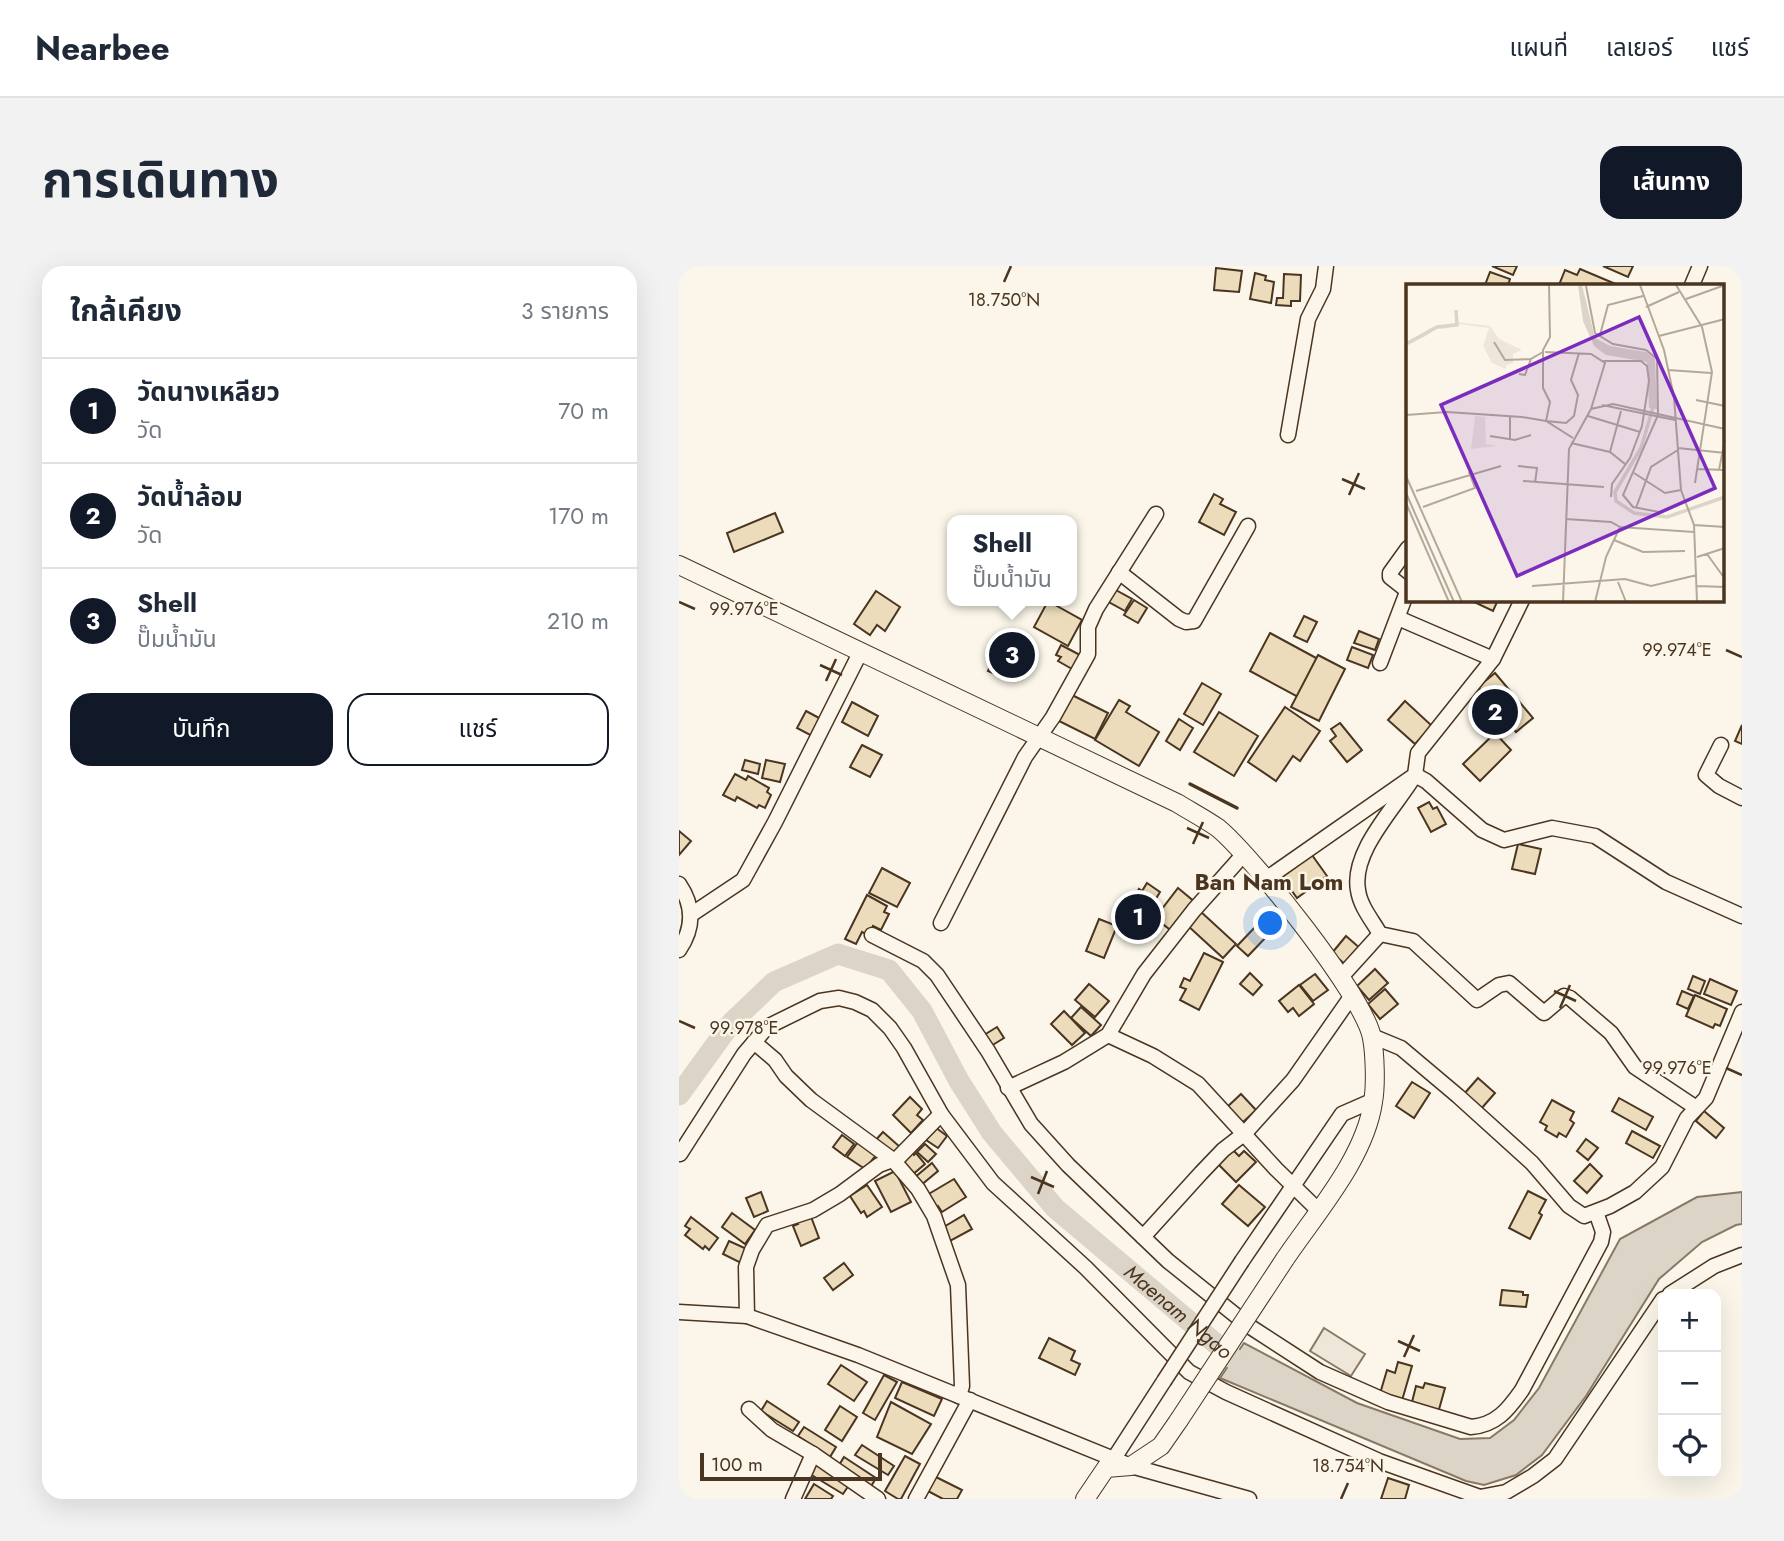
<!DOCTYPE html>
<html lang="th">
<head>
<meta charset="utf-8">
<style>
	body { margin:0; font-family:Jost,"Noto Sans Thai",sans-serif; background:#f2f2f3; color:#1f2937 }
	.controls { position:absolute; right:21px; bottom:21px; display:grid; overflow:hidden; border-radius:14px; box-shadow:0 7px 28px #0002 }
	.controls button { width:63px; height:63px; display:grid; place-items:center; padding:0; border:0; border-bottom:2px solid #e0e1e3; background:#fff; color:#1f2937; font:35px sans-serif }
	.scale { position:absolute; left:21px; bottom:18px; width:182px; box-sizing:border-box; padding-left:7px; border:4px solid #4a3520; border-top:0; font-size:19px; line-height:24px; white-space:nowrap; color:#4a3520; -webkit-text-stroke:5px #fbf6e9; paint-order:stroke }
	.you { position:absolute; left:592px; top:658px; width:24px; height:24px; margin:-18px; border:5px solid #fff; border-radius:50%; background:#1a73e8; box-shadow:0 0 0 10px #1a73e833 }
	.badge { display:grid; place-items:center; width:46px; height:46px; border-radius:50%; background:#111827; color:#fff; font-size:23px; font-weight:700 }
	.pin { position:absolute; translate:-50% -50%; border:4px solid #fff; box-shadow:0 2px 7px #0006 }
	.popup { position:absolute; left:268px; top:249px; width:130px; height:91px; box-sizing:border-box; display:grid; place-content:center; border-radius:14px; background:#fff; filter:drop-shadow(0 2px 5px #0005); font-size:23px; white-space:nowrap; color:#747a83 }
	.popup b { font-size:26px; color:#1f2937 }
	.popup::after { content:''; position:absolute; left:50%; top:100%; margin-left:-14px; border:14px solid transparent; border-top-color:#fff }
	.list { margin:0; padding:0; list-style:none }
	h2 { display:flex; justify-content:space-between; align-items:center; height:91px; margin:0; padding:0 28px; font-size:30px }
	h2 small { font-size:23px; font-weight:400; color:#747a83 }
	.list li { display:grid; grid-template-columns:46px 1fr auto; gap:21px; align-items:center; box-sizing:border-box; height:105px; padding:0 28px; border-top:2px solid #e0e1e3 }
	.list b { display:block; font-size:26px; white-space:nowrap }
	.list p { margin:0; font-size:23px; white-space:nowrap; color:#747a83 }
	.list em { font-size:23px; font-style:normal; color:#747a83 }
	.actions { display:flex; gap:14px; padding:21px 28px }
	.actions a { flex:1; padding:16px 0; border:2px solid #111827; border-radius:21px; text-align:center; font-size:24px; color:#111827 }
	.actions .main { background:#111827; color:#fff }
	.icon { flex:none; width:38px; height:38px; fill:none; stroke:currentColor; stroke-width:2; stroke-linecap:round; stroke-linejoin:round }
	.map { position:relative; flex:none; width:1063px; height:1233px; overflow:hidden; border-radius:21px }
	header { display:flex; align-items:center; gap:42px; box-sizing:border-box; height:98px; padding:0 35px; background:#fff; border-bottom:2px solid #e0e1e3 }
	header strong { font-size:33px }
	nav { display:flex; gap:38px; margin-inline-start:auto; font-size:24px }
	.intro { display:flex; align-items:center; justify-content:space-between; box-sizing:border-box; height:168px; padding:0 42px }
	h1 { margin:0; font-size:49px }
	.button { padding:18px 32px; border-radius:21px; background:#111827; color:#fff; font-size:24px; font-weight:700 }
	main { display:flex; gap:42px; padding:0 42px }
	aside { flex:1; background:#fff; border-radius:21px; box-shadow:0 7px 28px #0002 }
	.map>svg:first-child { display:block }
</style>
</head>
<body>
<header>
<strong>Nearbee</strong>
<nav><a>แผนที่</a><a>เลเยอร์</a><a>แชร์</a></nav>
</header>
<div class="intro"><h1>การเดินทาง</h1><a class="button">เส้นทาง</a></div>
<main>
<aside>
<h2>ใกล้เคียง<small>3 รายการ</small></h2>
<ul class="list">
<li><span class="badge">1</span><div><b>วัดนางเหลียว</b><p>วัด</p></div><em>70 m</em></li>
<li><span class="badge">2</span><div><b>วัดน้ำล้อม</b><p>วัด</p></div><em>170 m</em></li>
<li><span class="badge">3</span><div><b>Shell</b><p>ปั๊มน้ำมัน</p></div><em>210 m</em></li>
</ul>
<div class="actions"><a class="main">บันทึก</a><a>แชร์</a></div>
</aside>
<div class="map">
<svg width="1063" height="1233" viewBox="0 0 1063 1233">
	<rect width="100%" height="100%" fill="#fbf6e9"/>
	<!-- green -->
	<polygon fill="#ede6d9" stroke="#887966" stroke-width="2" points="645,1062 686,1088 672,1110 631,1085"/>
	<!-- water -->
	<polygon fill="#dcd4c6" stroke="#887966" stroke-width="2" points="1063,926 1063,958 1057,959 1023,976 980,1013 907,1130 863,1189 837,1209 805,1219 787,1215 541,1112 565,1077 678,1137 781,1173 811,1172 835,1154 860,1122 941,973 1018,931"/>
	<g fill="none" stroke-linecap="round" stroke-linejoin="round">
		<!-- river -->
		<path stroke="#dcd4c6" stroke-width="21" id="s1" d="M0,829L53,756L95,716L159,688L210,704L243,745L280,815L313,867L376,942L561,1098"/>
	</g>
	<!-- building -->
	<g fill="#ecdcbc" stroke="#4a3520" stroke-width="2">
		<polygon points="813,0 838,0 834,9"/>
		<polygon points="924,0 954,0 949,11"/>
		<polygon points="537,2 563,5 560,26 535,24"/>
		<polygon points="901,3 939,19 880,19 886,4 898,9"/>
		<polygon points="811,6 831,13 829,19 806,19"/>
		<polygon points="576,7 587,10 586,14 595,16 592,37 571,33"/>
		<polygon points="605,8 622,9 621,35 612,35 612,40 597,39 598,32 604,32"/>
		<polygon points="535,228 544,233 541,238 557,246 545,269 520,256"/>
		<polygon points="96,247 104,266 55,286 48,267"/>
		<polygon points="435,323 453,333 446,345 428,335"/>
		<polygon points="197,325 221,341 206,365 198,359 191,369 175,358"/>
		<polygon points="455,334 468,342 459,357 445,349"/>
		<polygon points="791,334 819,334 814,345"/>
		<polygon points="369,335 403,354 389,380 355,361"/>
		<polygon points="625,350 638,356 628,376 615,370"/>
		<polygon points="680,365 700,373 696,384 675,377"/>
		<polygon points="591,367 639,393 619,431 571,405"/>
		<polygon points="325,370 352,382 343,401 330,395 323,411 309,405"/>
		<polygon points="382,379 401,389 393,403 379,395 382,391 377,389"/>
		<polygon points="673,381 694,389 689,402 668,394"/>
		<polygon points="639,389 666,403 640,455 612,441"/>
		<polygon points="816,407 854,452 837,466 823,450 818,454 807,441 812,437 799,421"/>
		<polygon points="523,417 542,428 524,459 505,448"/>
		<polygon points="389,427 429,447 416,473 376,453"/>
		<polygon points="440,434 451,440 447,446 480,466 460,500 416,474"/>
		<polygon points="726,435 753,460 736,478 709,454"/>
		<polygon points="173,436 199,450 189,470 163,456"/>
		<polygon points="606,441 641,465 621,495 614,490 597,515 569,496"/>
		<polygon points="127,445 142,453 133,470 118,462"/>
		<polygon points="540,446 579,470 555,510 515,486"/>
		<polygon points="500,453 514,462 501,484 487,475"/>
		<polygon points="661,457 683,484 668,496 651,475 657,470 652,463"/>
		<polygon points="1063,459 1063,478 1056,475"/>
		<polygon points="816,467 832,484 801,515 784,498"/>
		<polygon points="183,479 203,489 191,511 171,501"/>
		<polygon points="66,494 81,498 79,508 63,504"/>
		<polygon points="87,494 106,498 101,516 83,512"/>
		<polygon points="56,508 67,514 69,510 90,522 88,526 92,529 86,542 80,539 78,542 58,531 56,535 44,529"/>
		<polygon points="750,536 754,543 758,541 767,558 752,566 739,542"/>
		<polygon points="0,565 12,575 0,589"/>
		<polygon points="839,578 862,583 856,608 833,603"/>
		<polygon points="633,589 648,610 618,632 603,611"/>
		<polygon points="203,602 231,617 218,641 190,627"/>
		<polygon points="468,617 481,626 458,664 439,653 454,628 456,629 460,623 463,625"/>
		<polygon points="499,622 517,637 494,666 476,652"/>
		<polygon points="188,629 208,640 205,646 210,648 202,664 194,660 190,670 183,666 177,678 166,673"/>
		<polygon points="521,645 557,678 544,692 508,659"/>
		<polygon points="420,653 438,660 425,692 407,685"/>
		<polygon points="579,658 590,668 569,690 558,680"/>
		<polygon points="667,670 682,683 668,700 653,687"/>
		<polygon points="525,687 544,696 520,744 501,734 507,723 501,721 505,712 511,715"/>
		<polygon points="696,703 709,717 690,734 678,720"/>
		<polygon points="571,707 583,719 574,729 561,718"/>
		<polygon points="636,708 649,724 634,735 621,719"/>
		<polygon points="1014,710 1026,715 1021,728 1009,723"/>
		<polygon points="1031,713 1058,725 1052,739 1025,728"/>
		<polygon points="410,718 430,735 416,751 396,734"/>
		<polygon points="620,719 635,738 620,750 614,742 609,746 600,735"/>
		<polygon points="706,723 719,738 701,753 689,738"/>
		<polygon points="1003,725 1015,730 1009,743 998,738"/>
		<polygon points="1016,729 1048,743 1041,760 1036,758 1034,762 1007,750"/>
		<polygon points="402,741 422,759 412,770 392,752"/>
		<polygon points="385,745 406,767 393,779 372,758"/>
		<polygon points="318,761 325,772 312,780 305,769"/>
		<polygon points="799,812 816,827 802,843 785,828"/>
		<polygon points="733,816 751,827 735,852 717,840"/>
		<polygon points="562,828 577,844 562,858 546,843"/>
		<polygon points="231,831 243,843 238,849 244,854 232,867 214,849"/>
		<polygon points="940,832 974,851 967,864 933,845"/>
		<polygon points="873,834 895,846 891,854 895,857 887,871 880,867 878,871 866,864 868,860 861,856"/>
		<polygon points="1025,845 1045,862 1037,872 1017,855"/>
		<polygon points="256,861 268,870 259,882 247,874"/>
		<polygon points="953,865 981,880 974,892 947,877"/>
		<polygon points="204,866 221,881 212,891 195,876"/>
		<polygon points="163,869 175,878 166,890 154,881"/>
		<polygon points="907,873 919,882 909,894 898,885"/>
		<polygon points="179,876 197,889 186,903 168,891"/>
		<polygon points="246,878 257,888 249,896 238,886"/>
		<polygon points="551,881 560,890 565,885 577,896 557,916 536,895"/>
		<polygon points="233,886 235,889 237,887 246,898 233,909 221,896"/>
		<polygon points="253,897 259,905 241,920 235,912"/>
		<polygon points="911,898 923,910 908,927 895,915"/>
		<polygon points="216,905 232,936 212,946 196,915"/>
		<polygon points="275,913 287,931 263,946 259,940 256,943 248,929"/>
		<polygon points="188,919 203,941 188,951 185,945 182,947 171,930"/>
		<polygon points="560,919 586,941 569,960 543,938"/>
		<polygon points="849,925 867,934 860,947 863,949 851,973 830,962"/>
		<polygon points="82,926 89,945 75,951 67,932"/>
		<polygon points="53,947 76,964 66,978 43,961"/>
		<polygon points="131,948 140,972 122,980 114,960 119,958 117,954"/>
		<polygon points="285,949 293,963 271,975 263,962"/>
		<polygon points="12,951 39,972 30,984 26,980 24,983 6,969 11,963 6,960"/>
		<polygon points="50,975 70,984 64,998 44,988"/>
		<polygon points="165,997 174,1009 154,1024 145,1012"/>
		<polygon points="823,1024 844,1026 844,1029 849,1029 847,1041 821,1039"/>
		<polygon points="370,1072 396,1085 392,1094 401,1098 396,1109 360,1092"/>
		<polygon points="719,1096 733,1100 722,1138 700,1131 708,1104 716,1107"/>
		<polygon points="162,1099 188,1116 175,1135 149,1118"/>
		<polygon points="205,1109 218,1116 196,1154 184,1147"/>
		<polygon points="223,1116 263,1133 255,1150 216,1132"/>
		<polygon points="746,1117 766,1122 759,1147 732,1140 737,1120 744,1122"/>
		<polygon points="88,1135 120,1156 114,1165 82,1145"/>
		<polygon points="212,1136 252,1158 233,1188 198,1171"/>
		<polygon points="161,1140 178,1151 163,1175 146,1164"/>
		<polygon points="125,1161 157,1181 151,1191 119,1170"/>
		<polygon points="183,1179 215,1200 209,1209 176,1189"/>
		<polygon points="226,1190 241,1198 222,1233 219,1233 206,1225"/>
		<polygon points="165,1191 197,1212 191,1222 159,1201"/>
		<polygon points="137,1198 170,1219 164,1228 131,1208"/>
		<polygon points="255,1210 283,1224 278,1233 264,1233 247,1224"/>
		<polygon points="709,1212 730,1219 726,1233 702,1233"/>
		<polygon points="135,1218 154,1230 152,1233 126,1233"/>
	</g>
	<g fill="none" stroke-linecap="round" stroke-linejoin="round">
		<defs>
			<g id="minor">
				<polyline points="1013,19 1021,0"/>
				<polyline points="609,169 629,53 644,23 647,0"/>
				<polyline points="440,306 500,353 507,356 515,355 569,260"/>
				<polyline points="719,352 814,393"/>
				<polyline points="701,397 728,326 725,322 711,311 711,307 729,282"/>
				<polyline points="1042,479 1027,509 1040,520 1063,532"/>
				<polyline points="587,613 736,509 739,487 814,393 843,334"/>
				<path d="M0,618C15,640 15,662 0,684"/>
				<polyline points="13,648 64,614 96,556 181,387"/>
				<polyline points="262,657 346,491 374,451 409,388 409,361 417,343 477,248"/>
				<path d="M193,669L244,695L258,709L309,785L352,858L389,899L489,995L570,1060L641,1106L709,1136L792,1161C817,1159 829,1144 843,1124L922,976L924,966L917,946"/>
				<polyline points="662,711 701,668"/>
				<polyline points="429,769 474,790 519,818 597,903 639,944"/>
				<polyline points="693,770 722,782 779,830 853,897 890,940 905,950 931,940 956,926 983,901 1008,852 1027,832 1063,746"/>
				<polyline points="75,776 96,794 107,810 132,834 214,894 239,923 255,950 279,1019 283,1120 280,1130"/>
				<polyline points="329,822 385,796 429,769 465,708 515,644 564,589"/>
				<path d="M1016,841L956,801L932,767L891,732L885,730L865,747L830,717L820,719L798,734L734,675L701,668C693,654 681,640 679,624C672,585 717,541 736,509L747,515L803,564L825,574L873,562L916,570L987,616L1063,650"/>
				<polyline points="1,888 65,788 88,761 141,735 160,732 176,736 193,744 211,762 225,782 262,848 314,917 407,1002 510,1106 547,1126 700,1195 801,1231 827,1226 854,1210 876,1193 984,1033"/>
				<polyline points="464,971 522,907 544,884 566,867 614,814 674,728"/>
				<polyline points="563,995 663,848 695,834"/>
				<polyline points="991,1028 1035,1000 1063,989"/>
				<polyline points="0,1046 68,1050 179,1089 452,1200 570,1233"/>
				<polyline points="68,1050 67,1001 73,984 88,959 134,944 161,928 200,899 219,892 262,848"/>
				<polyline points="70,1143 93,1164 134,1188 199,1233"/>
				<polyline points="434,1194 485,1115"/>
				<polyline points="114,1233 134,1188"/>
				<polyline points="237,1233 291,1134"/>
			</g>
			<g id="major">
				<path d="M0,299L498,537C511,545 526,553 539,562C573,590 686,731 693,772C696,788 697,820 694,836C686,892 637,947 606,993"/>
				<polyline points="406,1233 427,1202 452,1200 482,1180 500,1154"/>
			</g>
		</defs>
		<!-- minor casing -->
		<use href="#minor" stroke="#4a3520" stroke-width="17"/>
		<!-- major casing -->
		<use href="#major" stroke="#4a3520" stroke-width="20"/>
		<!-- minor -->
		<use href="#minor" stroke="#fbf6e9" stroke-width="14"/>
		<!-- major -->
		<use href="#major" stroke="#fbf6e9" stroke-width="18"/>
		<defs>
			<polyline id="minor-bridge" points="485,1115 563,995"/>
			<polyline id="major-bridge" points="500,1154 606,993"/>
		</defs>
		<!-- minor-bridge casing -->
		<use href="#minor-bridge" stroke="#4a3520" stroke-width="17" stroke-linecap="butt"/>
		<!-- major-bridge casing -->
		<use href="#major-bridge" stroke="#4a3520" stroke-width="20" stroke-linecap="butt"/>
		<!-- minor-bridge -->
		<use href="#minor-bridge" stroke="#fbf6e9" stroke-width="14"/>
		<!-- major-bridge -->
		<use href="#major-bridge" stroke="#fbf6e9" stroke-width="18"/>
		<!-- wall -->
		<polyline stroke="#4a3520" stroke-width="3.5" points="511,518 558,542"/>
	</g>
	<!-- ticks -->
	<path fill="none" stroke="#4a3520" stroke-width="2.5" d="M325,16L332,0M663,213L686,223M670,229L680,207M0,336L16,343M1047,384L1063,391M141,399L163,409M147,415L157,393M508,562L530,572M514,578L524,556M875,725L897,735M881,742L891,719M0,755L16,762M1047,802L1063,809M352,911L375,921M359,928L368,905M719,1075L741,1085M725,1091L735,1069M662,1233L669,1217"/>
	<g text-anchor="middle" stroke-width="5" stroke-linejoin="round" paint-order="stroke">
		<!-- water labels -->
		<g font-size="21" font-style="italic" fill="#4a3520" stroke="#fbf6e9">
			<text dy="7" stroke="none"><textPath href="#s1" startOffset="724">Maenam Ngao</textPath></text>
		</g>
		<!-- quarter labels -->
		<g font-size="23" font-weight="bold" fill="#4a3520" stroke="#fbf6e9">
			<text x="590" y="624">Ban Nam Lom</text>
		</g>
	</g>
	<!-- overview -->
	<g transform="translate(727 18)">
		<rect width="318" height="318" fill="#fbf6e9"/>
		<path d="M51,38L84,42L93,55L116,66L107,70V79L100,81V85L86,79L77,62L83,44L52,40L38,45L31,44L20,52L0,62L23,45ZM69,132L79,133L80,160L91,162L65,165Z" fill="#ede6d9"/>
		<path d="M172,1H176L189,54L204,62L240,68L249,75L251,125L243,124L241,78L200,71L188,62L177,37Z" fill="#dcd4c6"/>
		<path fill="none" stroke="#dcd4c6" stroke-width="3.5" d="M0,60L31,43L51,41L50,26M248,120L235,164L209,208L210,217L228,229L261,233L319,213"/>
		<path fill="none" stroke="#b4a999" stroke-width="2" d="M143,1L144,53L137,66V104L144,118L140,137L160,139L168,132L172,111L165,96L173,69M234,1L258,66L268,113L275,206L288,241L291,318M270,1L296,43L306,88L289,199M180,2L189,49L207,60L240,66L251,75L252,131L217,211L227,223L253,228M280,15L319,1M240,23L273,8M194,51L202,21L237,12M253,52L319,35M88,58L99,76L125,75M139,68L185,70L199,79L185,125M197,77H235L241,82L243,97L236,142L224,174L206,200L205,213M262,86L305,89M113,90L119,91L125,75L137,68M290,116L319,122M196,121L269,136M0,131L41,128L116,133L140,137L167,154M182,132L234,148M104,133V155M84,152L109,156L125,151M165,159L204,168L219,180M272,164L319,169M204,168L215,127M112,182L131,184L129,199M292,185L319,186M313,186L319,155M228,189L259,209L275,206M0,192L56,318M117,197L198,203M10,207L95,182M0,209L48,318M0,219L43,318M17,223L69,204L63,188M230,224L245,183L272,166M160,235L205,238L214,243M288,241L319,243M208,256L237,268L279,267M301,270L319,295M291,273L319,264M212,298L220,318M126,302L219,295L245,302L291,291M291,302L319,303M157,318L163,165L185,125L207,120L319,145M189,318L200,273L214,243L288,248"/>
		<path fill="#7b2cbf" fill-opacity="0.15" stroke="#7b2cbf" stroke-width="3.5" d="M233,33L309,204L111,292L35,121Z"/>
		<rect width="318" height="318" fill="none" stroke="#4a3520" stroke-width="3.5"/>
	</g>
	<g font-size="18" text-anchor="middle" fill="#4a3520" stroke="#fbf6e9" stroke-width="5" stroke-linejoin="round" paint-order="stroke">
		<text x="325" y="40">18.750°N</text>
		<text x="65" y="349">99.976°E</text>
		<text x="998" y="390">99.974°E</text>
		<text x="65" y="768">99.978°E</text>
		<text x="998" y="808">99.976°E</text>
		<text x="669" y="1206">18.754°N</text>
	</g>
</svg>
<div class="controls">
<button>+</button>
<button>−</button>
<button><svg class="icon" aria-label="locate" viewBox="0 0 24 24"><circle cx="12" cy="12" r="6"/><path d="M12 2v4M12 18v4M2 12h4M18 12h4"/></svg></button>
</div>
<div class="scale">100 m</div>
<div class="you"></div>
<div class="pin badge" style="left:459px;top:651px">1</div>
<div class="pin badge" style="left:816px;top:446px">2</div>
<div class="pin badge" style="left:333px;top:389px">3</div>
<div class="popup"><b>Shell</b>ปั๊มน้ำมัน</div>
</div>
</main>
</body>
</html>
